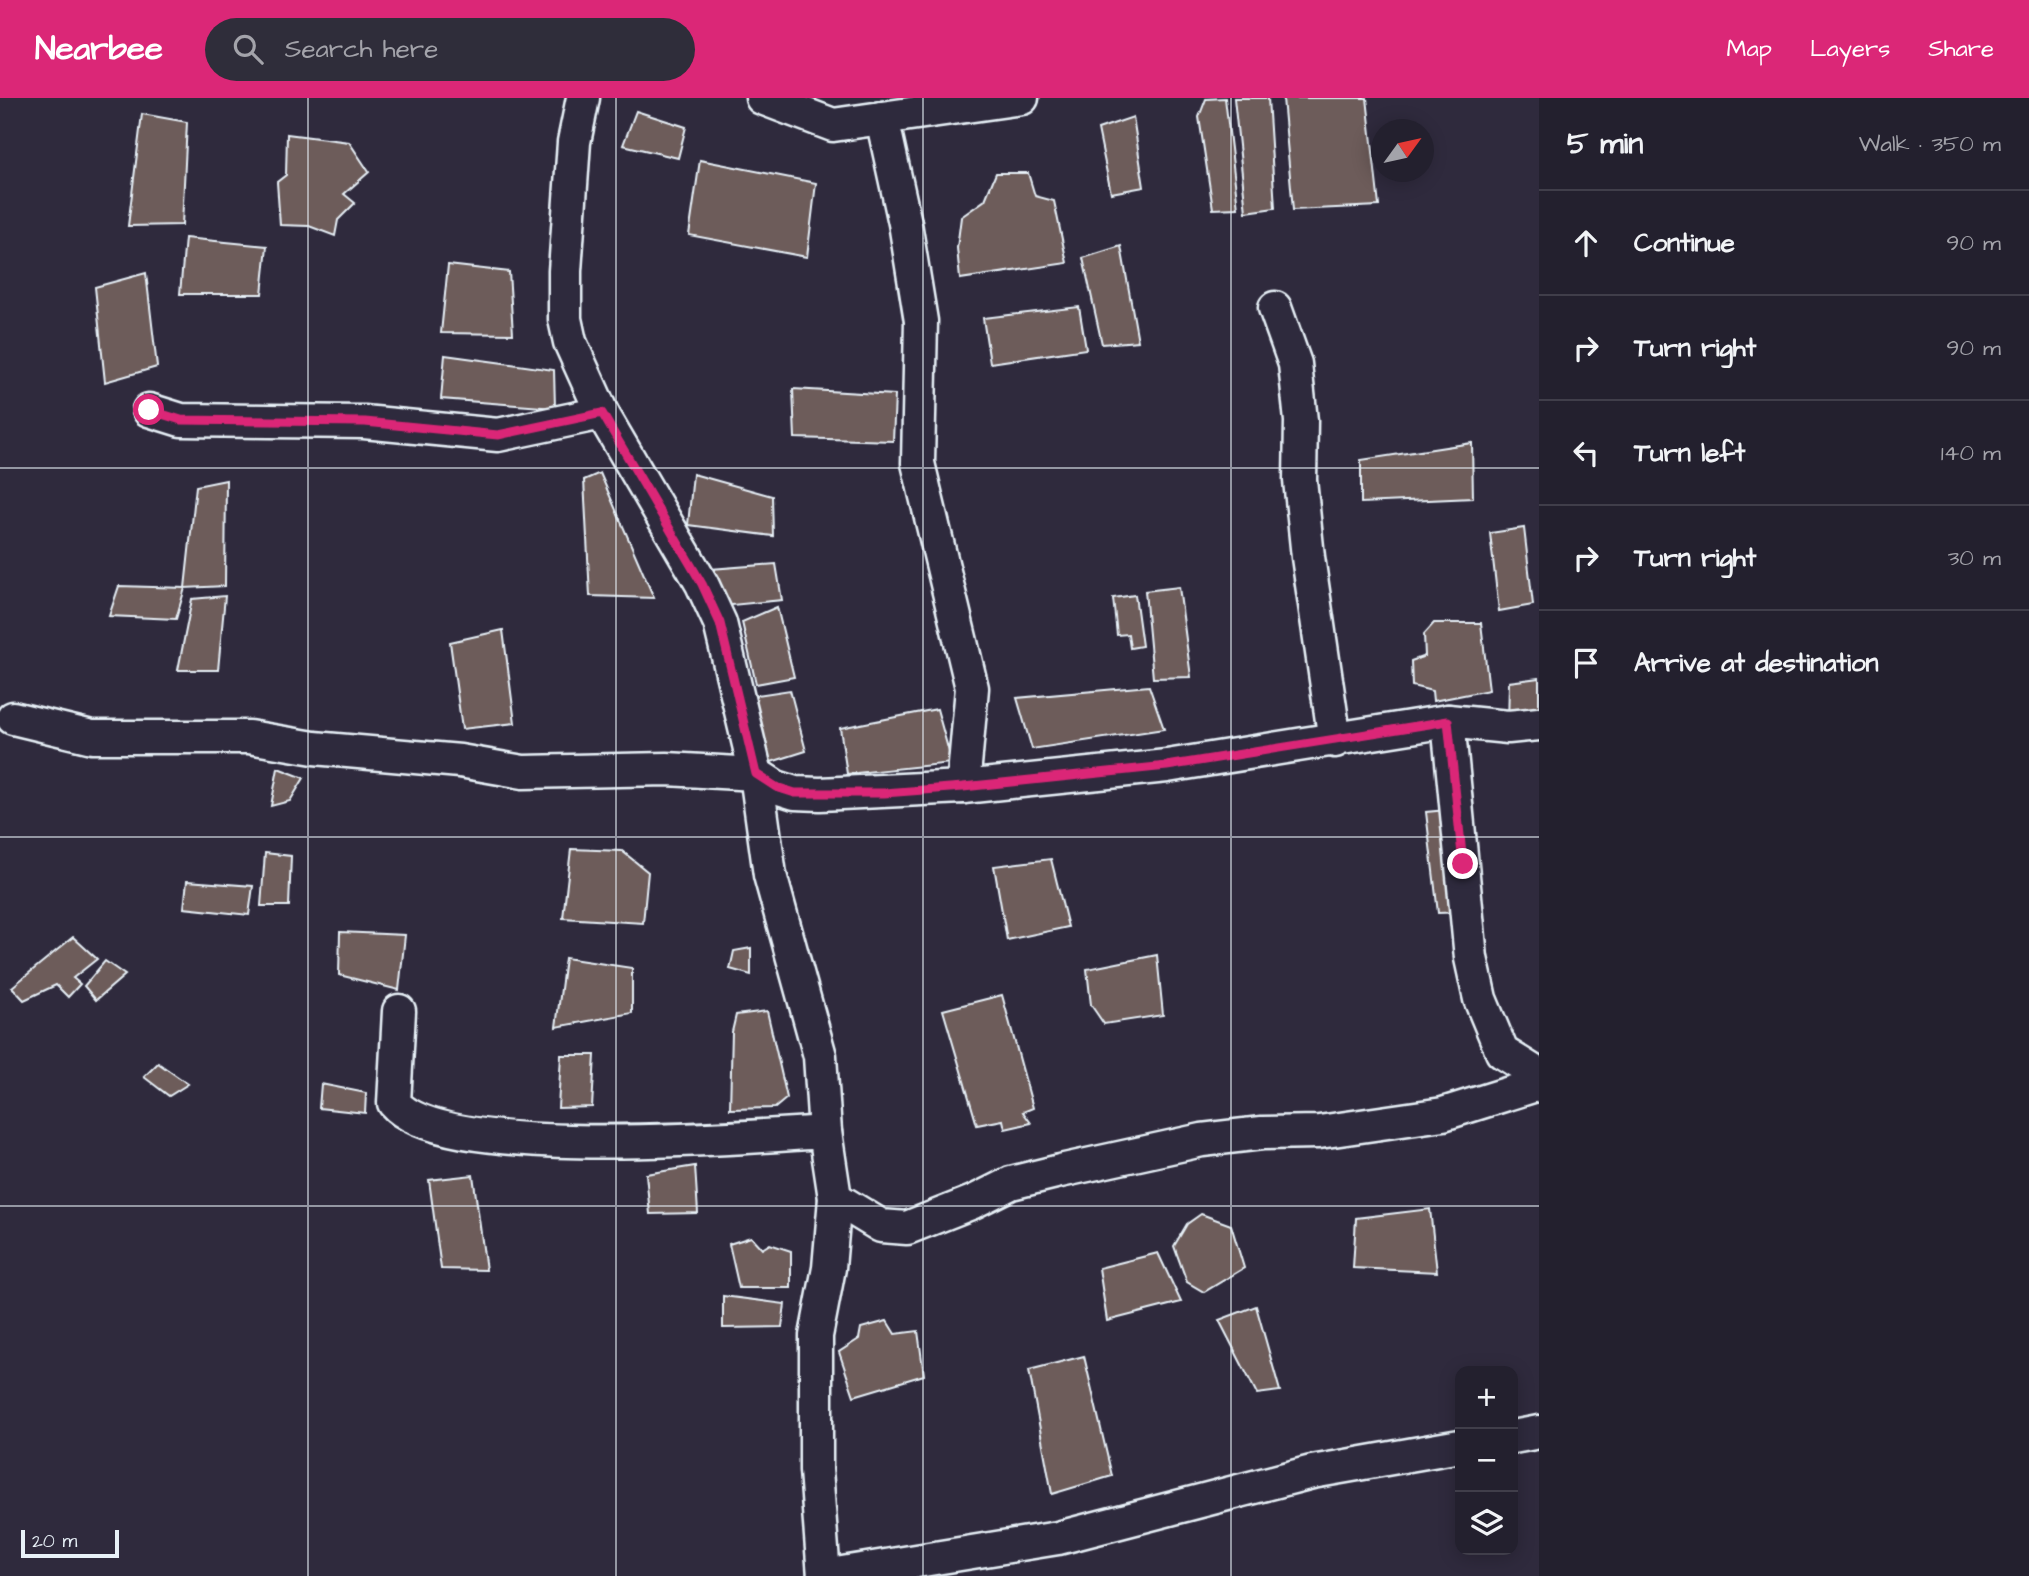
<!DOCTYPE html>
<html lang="en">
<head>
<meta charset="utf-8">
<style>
	body { margin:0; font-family:"Architects Daughter",sans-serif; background:#2f2d3a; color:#f1f3f6 }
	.controls { position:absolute; right:21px; bottom:21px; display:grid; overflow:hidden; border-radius:14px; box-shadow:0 4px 18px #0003 }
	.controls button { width:63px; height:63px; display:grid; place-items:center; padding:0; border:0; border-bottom:2px solid #403e4a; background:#23202e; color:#f1f3f6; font:35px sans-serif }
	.compass { position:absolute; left:1371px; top:21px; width:63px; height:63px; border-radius:50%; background:#23202e; box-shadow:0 4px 18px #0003; rotate:57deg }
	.scale { position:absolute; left:21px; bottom:18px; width:98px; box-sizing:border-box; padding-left:7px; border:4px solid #e8f1f8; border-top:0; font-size:19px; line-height:24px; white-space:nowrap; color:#e8f1f8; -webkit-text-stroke:5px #2f2a3d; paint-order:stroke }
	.stop { position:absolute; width:21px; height:21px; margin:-16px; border:5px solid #db2777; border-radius:50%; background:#fff }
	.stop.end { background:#db2777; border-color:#fff; box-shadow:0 2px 7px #0008 }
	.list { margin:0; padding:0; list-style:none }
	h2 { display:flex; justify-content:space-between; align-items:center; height:91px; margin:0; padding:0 28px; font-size:30px }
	h2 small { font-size:23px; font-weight:400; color:#a3a3aa }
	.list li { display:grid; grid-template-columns:46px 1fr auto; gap:21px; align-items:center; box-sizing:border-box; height:105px; padding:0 28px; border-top:2px solid #403e4a }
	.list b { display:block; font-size:26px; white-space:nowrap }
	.list em { font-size:23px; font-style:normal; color:#a3a3aa }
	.icon { flex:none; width:38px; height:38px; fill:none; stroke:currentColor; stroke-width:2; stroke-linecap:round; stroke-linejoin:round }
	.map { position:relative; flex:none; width:1539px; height:1478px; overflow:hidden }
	header { display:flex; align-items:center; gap:42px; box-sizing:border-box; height:98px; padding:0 35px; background:#db2777; color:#fff }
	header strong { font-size:33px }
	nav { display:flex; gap:38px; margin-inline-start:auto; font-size:24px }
	.search { width:490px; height:63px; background:#2f2d3a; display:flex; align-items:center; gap:18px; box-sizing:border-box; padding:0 24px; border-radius:38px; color:#a3a3aa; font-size:26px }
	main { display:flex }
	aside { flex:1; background:#23202e }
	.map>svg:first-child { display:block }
</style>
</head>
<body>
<header>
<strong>Nearbee</strong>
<div class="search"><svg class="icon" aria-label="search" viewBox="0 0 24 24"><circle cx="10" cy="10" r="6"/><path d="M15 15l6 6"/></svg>Search here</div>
<nav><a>Map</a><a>Layers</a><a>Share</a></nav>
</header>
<main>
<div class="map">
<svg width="1539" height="1478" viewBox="0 0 1539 1478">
	<rect width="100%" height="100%" fill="#2f2a3d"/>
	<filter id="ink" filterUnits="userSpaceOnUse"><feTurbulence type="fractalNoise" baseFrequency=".0143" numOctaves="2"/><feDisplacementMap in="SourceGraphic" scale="14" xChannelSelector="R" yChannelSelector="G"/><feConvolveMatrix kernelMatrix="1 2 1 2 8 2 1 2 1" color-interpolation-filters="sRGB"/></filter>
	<g filter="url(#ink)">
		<!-- building -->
		<g fill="#6d5b5a" stroke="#e8f1f8" stroke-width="2">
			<polygon points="1225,0 1238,110 1213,111 1199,19 1206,1"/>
			<polygon points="1234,0 1268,0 1275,110 1246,114"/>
			<polygon points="1283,0 1367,0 1379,108 1293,112"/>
			<polygon points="636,13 686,29 678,60 623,47"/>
			<polygon points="142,16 187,24 182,127 128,128"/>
			<polygon points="1133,19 1144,89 1111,95 1098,31"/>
			<polygon points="287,36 349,44 369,74 344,96 355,105 338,122 335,138 309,128 280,127 277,84 286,77"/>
			<polygon points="700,62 816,85 807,159 689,137"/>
			<polygon points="996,75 1028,75 1035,98 1054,103 1067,165 960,181 957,150 961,119 985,102"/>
			<polygon points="185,140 267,148 262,196 180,196"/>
			<polygon points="1121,148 1138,243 1102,246 1083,160"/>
			<polygon points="448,167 509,174 513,236 441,235"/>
			<polygon points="146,175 157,269 105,284 95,189"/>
			<polygon points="1079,209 1086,251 990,265 983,220"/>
			<polygon points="445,257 554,272 555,310 441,301"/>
			<polygon points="793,291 895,297 893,343 795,340"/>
			<polygon points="1472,345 1473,400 1361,405 1361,362"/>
			<polygon points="600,375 654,500 590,498 584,382"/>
			<polygon points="693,376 772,398 773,438 688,427"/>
			<polygon points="226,382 225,488 185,490 196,388"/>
			<polygon points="1524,430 1533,507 1499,513 1490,435"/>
			<polygon points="776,466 782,502 722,508 711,471"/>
			<polygon points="119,488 185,490 176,521 109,518"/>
			<polygon points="1179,489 1191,579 1153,580 1145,493"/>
			<polygon points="1135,497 1142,548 1130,550 1128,536 1117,537 1113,500"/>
			<polygon points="225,498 218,572 178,572 192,501"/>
			<polygon points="777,509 794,579 756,586 742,524"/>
			<polygon points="1434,525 1481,525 1489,592 1433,603 1432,593 1412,588 1411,563 1425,558 1424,536"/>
			<polygon points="503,532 515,625 462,631 450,544"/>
			<polygon points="1539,580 1539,620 1508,629 1509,584"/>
			<polygon points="1149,588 1164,631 1032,651 1017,600"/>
			<polygon points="790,592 806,653 768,665 750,598"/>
			<polygon points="937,611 952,665 847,676 840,630"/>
			<polygon points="278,670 304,680 290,703 271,708"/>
			<polygon points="1457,711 1467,814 1438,815 1426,714"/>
			<polygon points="571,751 622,753 648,774 643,825 563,820"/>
			<polygon points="265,755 291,758 289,808 261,808"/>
			<polygon points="1051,761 1068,829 1007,842 994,768"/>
			<polygon points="187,783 253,788 249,817 184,810"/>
			<polygon points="340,834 405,837 399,892 339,877"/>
			<polygon points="73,839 97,861 73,880 80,886 68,899 56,887 24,902 12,889"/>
			<polygon points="751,850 751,877 730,871 734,853"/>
			<polygon points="1157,857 1163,917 1104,926 1091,907 1087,871"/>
			<polygon points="565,860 632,870 632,915 556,929"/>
			<polygon points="105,863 125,877 96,902 84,888"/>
			<polygon points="1002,897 1033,1010 1023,1014 1031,1025 1005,1031 1003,1022 977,1027 943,912"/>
			<polygon points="767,913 787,1000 775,1010 730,1011 732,934 736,917"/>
			<polygon points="561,957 595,957 592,1009 558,1010"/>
			<polygon points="158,965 188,986 169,998 144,979"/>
			<polygon points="321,986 366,995 365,1015 319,1010"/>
			<polygon points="695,1068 698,1115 650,1116 646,1076"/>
			<polygon points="473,1077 486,1172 441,1171 429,1082"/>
			<polygon points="1430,1111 1437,1174 1353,1170 1356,1120"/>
			<polygon points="1201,1116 1231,1127 1244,1170 1204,1194 1187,1184 1174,1148 1187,1126"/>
			<polygon points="751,1139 762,1151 770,1146 791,1153 791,1190 739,1190 729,1146"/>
			<polygon points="1158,1155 1181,1204 1107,1223 1099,1170"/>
			<polygon points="723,1198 785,1206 782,1229 723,1230"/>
			<polygon points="1256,1208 1280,1293 1257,1296 1219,1222"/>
			<polygon points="887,1223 895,1236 918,1233 924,1277 854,1298 839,1254 859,1241 861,1230"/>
			<polygon points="1084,1258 1112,1378 1052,1396 1029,1272"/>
		</g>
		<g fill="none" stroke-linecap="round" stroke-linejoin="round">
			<defs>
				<g id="street">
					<polyline points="583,0 574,44 565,173 565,221 570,244 602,315 702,486 720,525 756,676 770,777 820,958 825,1034 835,1100 829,1170 816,1238 816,1372 824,1478"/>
					<polyline points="762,0 833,27 1022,0"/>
					<polyline points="882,20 905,125 921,223 918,365 972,590 963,689"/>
					<polyline points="1275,210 1295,266 1301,323 1300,382 1308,459 1335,643"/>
					<polyline points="149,312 181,322 364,324 498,337 602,315"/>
					<polyline points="13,620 92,639 249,639 314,650 460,663 523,674 667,671 756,676 776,689 795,695 820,696 963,689 1167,668 1448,623 1508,629 1539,626"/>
					<polyline points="1448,623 1471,860 1480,901 1502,954 1539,977"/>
					<path d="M399,913L394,1005C444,1064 744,1039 825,1034"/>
					<polyline points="835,1100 881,1128 907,1130 973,1104 1011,1085 1060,1073 1202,1042 1262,1035 1319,1034 1443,1016 1539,986"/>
					<polyline points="1513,1339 1539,1334"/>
					<polyline points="824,1478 1058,1440 1312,1374 1460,1348"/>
				</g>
			</defs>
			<!-- street casing -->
			<use href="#street" stroke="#e8f1f8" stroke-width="37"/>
			<!-- street -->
			<use href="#street" stroke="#2f2a3d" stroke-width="32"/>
		</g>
	</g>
	<g fill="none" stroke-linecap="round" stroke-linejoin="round" filter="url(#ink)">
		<!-- route -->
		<polyline stroke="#db2777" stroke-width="9" points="149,312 181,322 365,324 498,337 602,315 702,486 720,525 756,676 776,689 795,695 884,695 963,689 1167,668 1448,623 1463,766"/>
	</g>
	<!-- grid -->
	<path fill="none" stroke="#e8f1f8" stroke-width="2" stroke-opacity="0.55" d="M308,0V1478M616,0V1478M923,0V1478M1231,0V1478M0,370H1539M0,739H1539M0,1108H1539"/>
</svg>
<div class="controls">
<button>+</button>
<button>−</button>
<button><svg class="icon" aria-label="layers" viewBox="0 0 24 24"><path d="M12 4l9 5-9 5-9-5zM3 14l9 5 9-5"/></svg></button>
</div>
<svg class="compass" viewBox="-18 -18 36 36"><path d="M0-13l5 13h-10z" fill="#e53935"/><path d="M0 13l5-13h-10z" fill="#a3a3aa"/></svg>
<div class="scale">20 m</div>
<div class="stop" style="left:149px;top:312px"></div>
<div class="stop end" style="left:1463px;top:766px"></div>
</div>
<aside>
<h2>5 min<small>Walk · 350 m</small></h2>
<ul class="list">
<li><svg class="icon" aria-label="ahead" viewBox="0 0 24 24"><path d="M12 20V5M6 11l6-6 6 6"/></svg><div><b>Continue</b></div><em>90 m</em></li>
<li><svg class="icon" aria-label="right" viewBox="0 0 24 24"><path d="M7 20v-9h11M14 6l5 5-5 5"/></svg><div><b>Turn right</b></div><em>90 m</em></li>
<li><svg class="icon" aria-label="left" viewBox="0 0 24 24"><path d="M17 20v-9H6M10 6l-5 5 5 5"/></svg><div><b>Turn left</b></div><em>140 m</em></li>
<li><svg class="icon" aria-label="right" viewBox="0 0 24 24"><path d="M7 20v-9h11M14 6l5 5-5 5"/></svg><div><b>Turn right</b></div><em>30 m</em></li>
<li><svg class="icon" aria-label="arrive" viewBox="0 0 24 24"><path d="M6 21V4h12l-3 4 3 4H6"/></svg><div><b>Arrive at destination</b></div></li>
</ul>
</aside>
</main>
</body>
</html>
